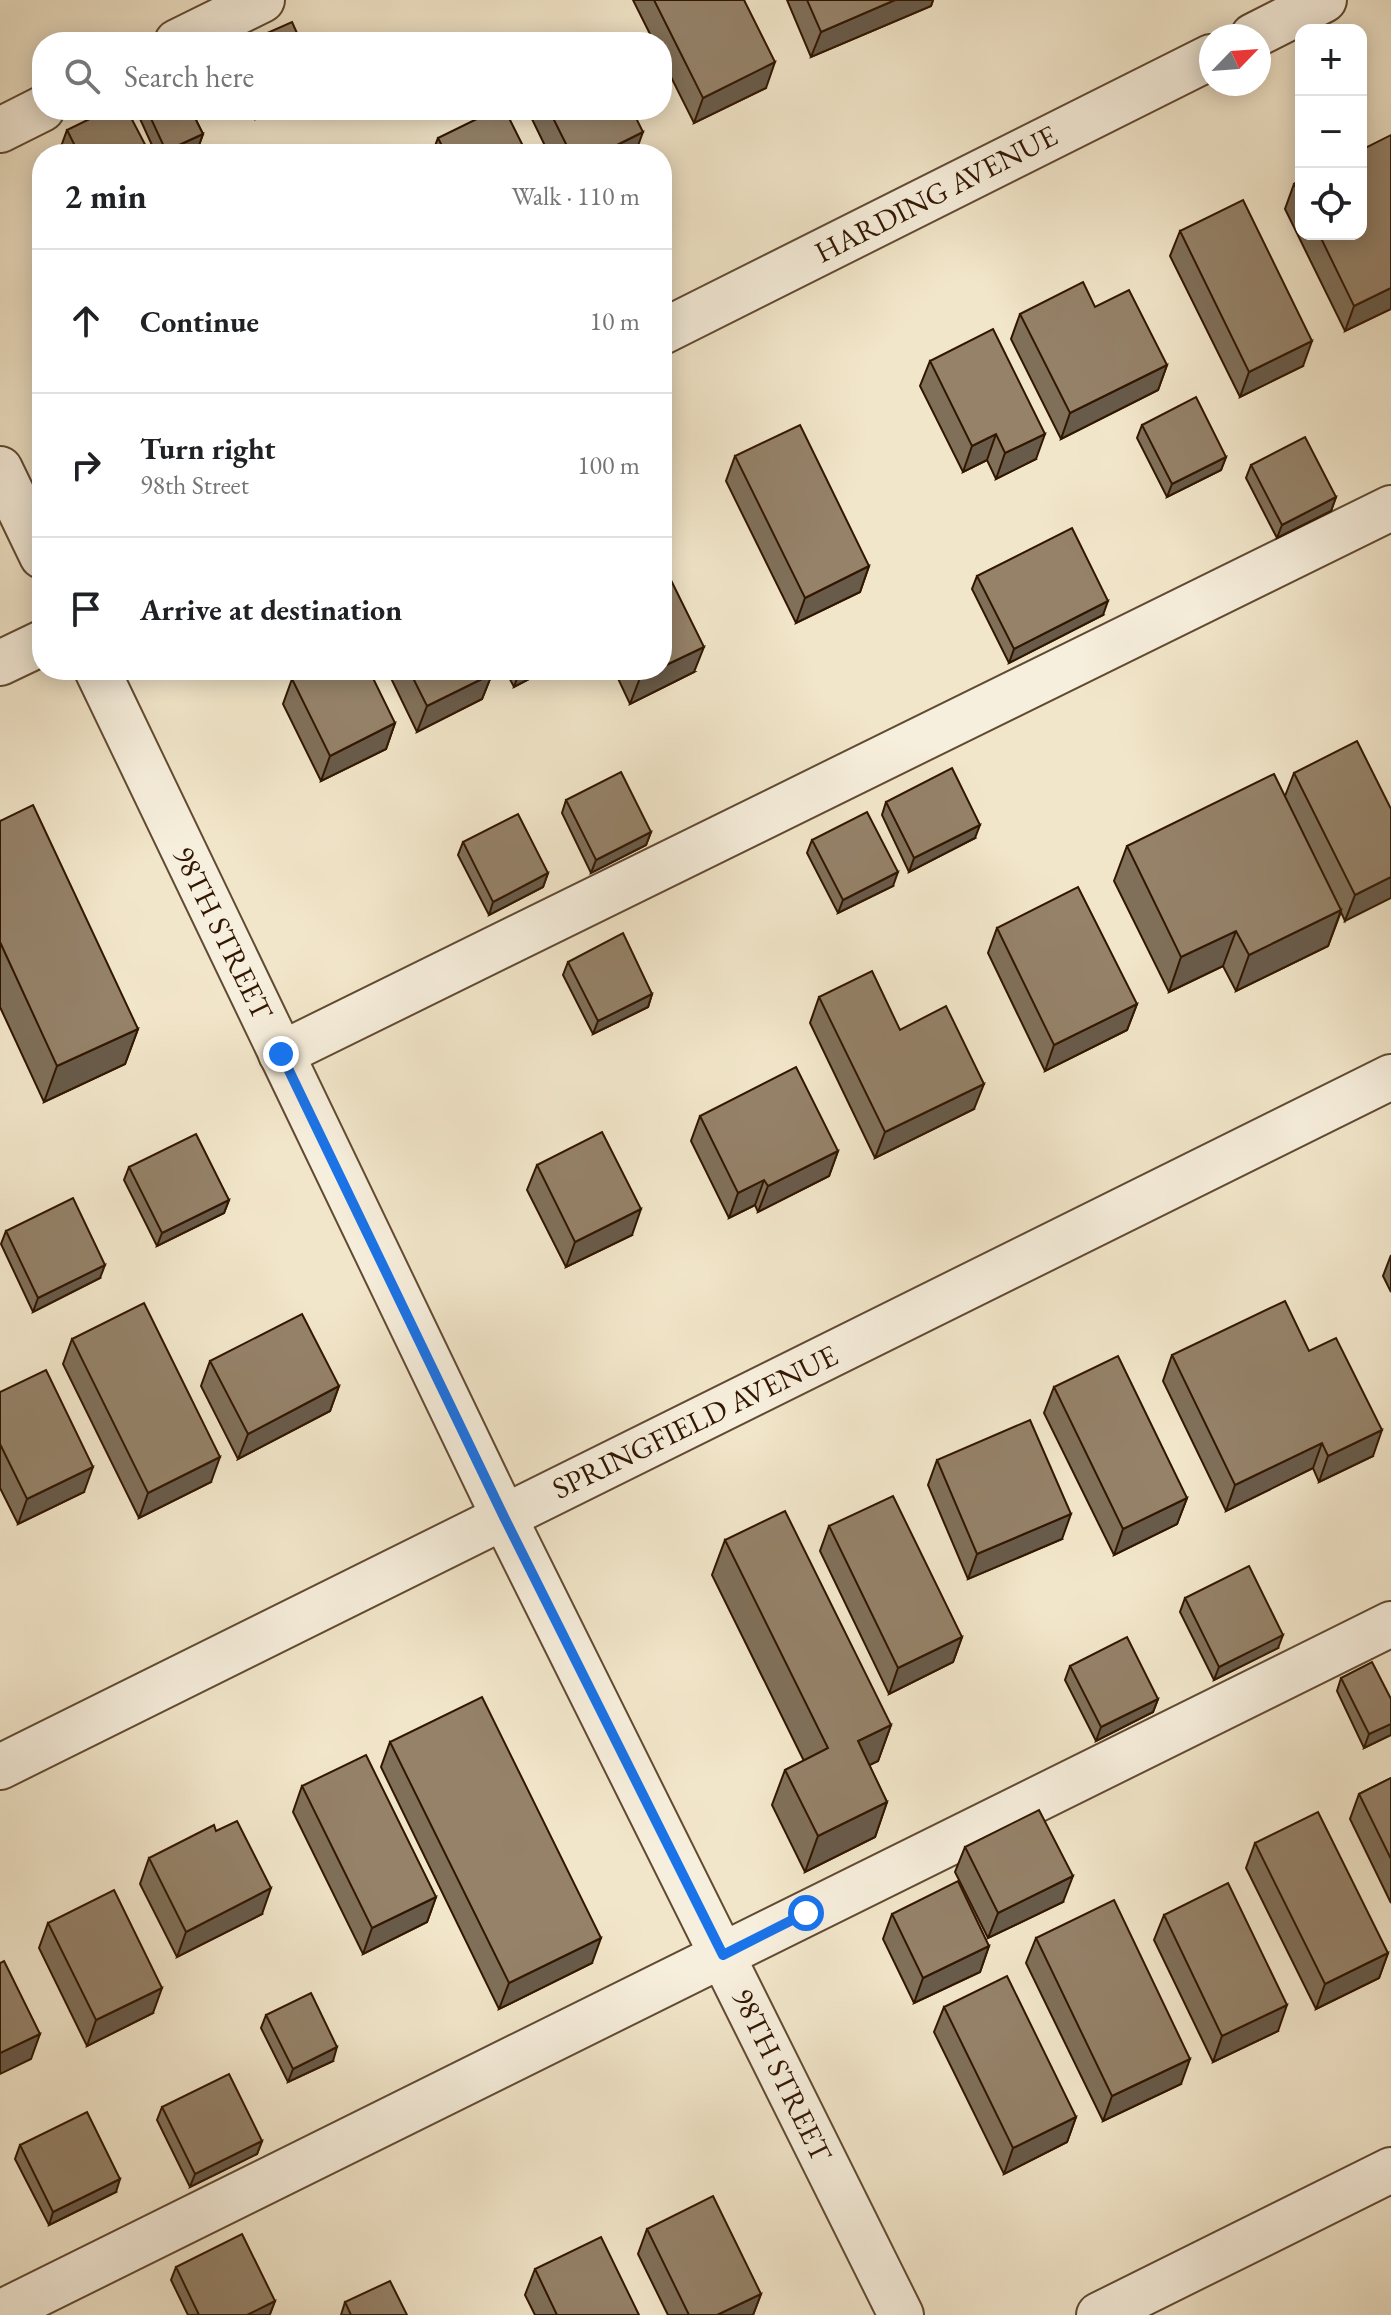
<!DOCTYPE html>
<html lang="en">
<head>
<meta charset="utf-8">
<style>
	body { margin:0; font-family:"EB Garamond",serif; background:#f6f6f6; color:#202124 }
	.controls { position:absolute; right:24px; top:24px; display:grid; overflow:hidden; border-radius:16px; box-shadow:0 4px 20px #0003 }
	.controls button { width:72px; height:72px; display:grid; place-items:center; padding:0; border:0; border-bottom:2px solid #e0e0e0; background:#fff; color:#202124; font:40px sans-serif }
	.compass { position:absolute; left:1199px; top:24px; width:72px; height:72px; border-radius:50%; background:#fff; box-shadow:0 4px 20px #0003; rotate:65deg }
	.stop { position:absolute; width:24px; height:24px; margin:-18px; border:6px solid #1a73e8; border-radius:50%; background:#fff }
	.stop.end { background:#1a73e8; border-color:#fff; box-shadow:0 2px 8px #0008 }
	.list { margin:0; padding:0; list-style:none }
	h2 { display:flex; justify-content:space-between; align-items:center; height:104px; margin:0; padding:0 32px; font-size:34px }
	h2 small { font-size:26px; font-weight:400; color:#757577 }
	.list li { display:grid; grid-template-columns:52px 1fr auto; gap:24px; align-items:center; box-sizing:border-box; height:144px; padding:0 32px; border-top:2px solid #e0e0e0 }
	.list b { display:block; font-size:30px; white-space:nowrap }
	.list p { margin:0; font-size:26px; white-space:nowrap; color:#757577 }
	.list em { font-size:26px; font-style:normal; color:#757577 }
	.icon { flex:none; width:44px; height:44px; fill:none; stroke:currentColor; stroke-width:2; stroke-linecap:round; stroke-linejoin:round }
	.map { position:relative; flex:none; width:1391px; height:2315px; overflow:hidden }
	.search { position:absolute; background:#fff; box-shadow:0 4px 20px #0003; left:32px; top:32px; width:640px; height:88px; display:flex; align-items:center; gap:20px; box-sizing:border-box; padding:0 28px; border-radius:32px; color:#757577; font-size:30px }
	.panel { position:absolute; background:#fff; box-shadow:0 4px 20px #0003; left:32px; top:144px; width:640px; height:536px; border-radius:32px }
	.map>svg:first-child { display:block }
</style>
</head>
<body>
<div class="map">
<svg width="1391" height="2315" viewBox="0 0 1391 2315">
	<rect width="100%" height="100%" fill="#f2e6ca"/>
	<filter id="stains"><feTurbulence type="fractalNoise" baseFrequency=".0025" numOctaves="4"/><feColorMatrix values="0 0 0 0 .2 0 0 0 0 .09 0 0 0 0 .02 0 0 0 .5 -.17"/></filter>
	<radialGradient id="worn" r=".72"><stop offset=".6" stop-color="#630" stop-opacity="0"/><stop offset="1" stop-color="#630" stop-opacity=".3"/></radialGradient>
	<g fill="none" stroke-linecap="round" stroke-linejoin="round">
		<defs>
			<g id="minor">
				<polyline points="1253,36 1324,0"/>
				<polyline points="177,42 262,0"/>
				<polyline points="0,130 42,109"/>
				<polyline points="662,332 1211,57"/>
				<polyline points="0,469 42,556"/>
				<polyline points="0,663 42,643"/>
				<polyline points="97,670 504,1517 901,2315"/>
				<polyline points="281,1054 1391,508"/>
				<polyline points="0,1767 1391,1077"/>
				<polyline points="0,2313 1391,1624"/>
				<polyline points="1099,2315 1391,2170"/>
			</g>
		</defs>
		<!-- minor casing -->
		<use href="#minor" stroke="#614a32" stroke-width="48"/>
		<!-- minor -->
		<use href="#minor" stroke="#f7efdd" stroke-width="44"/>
	</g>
	<!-- wall -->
	<g fill="#80705a" stroke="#311600" stroke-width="2">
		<polygon points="633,0 744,0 766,88 694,123 662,59 662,42 654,42"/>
		<polygon points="787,0 933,0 931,6 811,57"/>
		<polygon points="136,110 191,110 203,134 198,148 184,154 156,154"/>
		<polygon points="252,110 278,110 256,119"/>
		<polygon points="530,110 632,110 635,154 549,154 529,113"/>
		<polygon points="67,130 150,154 67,154 62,144"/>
		<polygon points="438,138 527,154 432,154"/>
		<polygon points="1301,180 1301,234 1361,234 1391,309 1345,331 1285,209 1294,184"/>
		<polygon points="1180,231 1303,366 1240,397 1170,256"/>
		<polygon points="1095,307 1167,365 1158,390 1061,439 1011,339 1020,314"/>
		<polygon points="930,361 1036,459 996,479 987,460 963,472 920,386"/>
		<polygon points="1142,425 1226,457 1221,470 1167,497 1137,438"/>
		<polygon points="735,456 869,566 860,592 796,623 726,481"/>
		<polygon points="1251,465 1336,497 1331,511 1277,538 1246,478"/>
		<polygon points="977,576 1103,615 1009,663 972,589"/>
		<polygon points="387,670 490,670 492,674 482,699 417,732"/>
		<polygon points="505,670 546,670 514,687"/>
		<polygon points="614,670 662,670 694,672 630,704"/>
		<polygon points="292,679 395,723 386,749 321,781 283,704"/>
		<polygon points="1294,773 1391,809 1345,921 1341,912 1328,946 1236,991 1223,966 1169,992 1114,881 1127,846 1285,796"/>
		<polygon points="566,800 651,832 646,845 591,873 562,813"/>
		<polygon points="886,802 975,838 909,872 882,815"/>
		<polygon points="0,821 138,1029 125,1064 44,1102 0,1007 0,1008"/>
		<polygon points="812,840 893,886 838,913 807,853"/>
		<polygon points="463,842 548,873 543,887 489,915 458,855"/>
		<polygon points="997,928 1137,1004 1127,1030 1045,1071 988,953"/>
		<polygon points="568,962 652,994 648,1007 593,1034 563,975"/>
		<polygon points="819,997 900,1030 974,1109 875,1158 810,1023"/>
		<polygon points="700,1116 838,1151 829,1176 758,1212 755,1205 729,1218 691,1141"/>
		<polygon points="537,1165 632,1235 566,1267 527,1190"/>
		<polygon points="129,1167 229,1200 224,1213 157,1246 124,1180"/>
		<polygon points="6,1231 100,1278 33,1312 1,1244"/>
		<polygon points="1391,1255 1391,1292 1383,1276"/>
		<polygon points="72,1339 211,1482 139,1518 63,1364"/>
		<polygon points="1309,1351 1373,1456 1319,1482 1313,1468 1226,1511 1163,1381 1172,1355"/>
		<polygon points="210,1361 339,1386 330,1411 238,1459 201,1386"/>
		<polygon points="1054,1387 1187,1498 1177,1524 1114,1555 1044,1413"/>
		<polygon points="0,1392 84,1492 18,1524 0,1488"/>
		<polygon points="937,1460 1062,1539 968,1579 928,1485"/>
		<polygon points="829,1526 962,1637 953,1662 889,1694 820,1551"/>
		<polygon points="725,1540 891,1725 878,1761 869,1765 887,1802 875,1837 805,1872 772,1805 785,1770 804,1761 712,1575"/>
		<polygon points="1185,1598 1278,1648 1214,1680 1180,1612"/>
		<polygon points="1070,1666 1158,1699 1153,1712 1096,1741 1065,1680"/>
		<polygon points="1341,1678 1391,1699 1391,1735 1364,1748 1337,1691"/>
		<polygon points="390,1742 592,1963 499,2009 381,1767"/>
		<polygon points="1391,1778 1391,1903 1350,1819 1359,1794"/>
		<polygon points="302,1786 436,1897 427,1922 363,1954 293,1812"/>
		<polygon points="1255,1843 1388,1953 1379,1978 1316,2009 1246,1868"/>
		<polygon points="965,1847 1063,1902 988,1938 955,1872"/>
		<polygon points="149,1858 262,1914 177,1957 140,1884"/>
		<polygon points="892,1914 989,1946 980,1972 914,2003 883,1939"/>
		<polygon points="1164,1915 1278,2031 1213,2062 1154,1940"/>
		<polygon points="48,1923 153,2013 87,2046 39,1948"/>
		<polygon points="1036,1938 1181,2084 1103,2121 1026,1963"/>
		<polygon points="944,2007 1076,2117 1067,2142 1004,2174 934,2032"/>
		<polygon points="266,2015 333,2061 288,2082 261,2028"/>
		<polygon points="162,2107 262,2141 257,2154 190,2187 157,2120"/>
		<polygon points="20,2145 116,2192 49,2225 15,2159"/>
		<polygon points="647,2229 761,2294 753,2315 668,2315 638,2254"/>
		<polygon points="176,2267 275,2301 270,2314 188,2315 171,2280"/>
		<polygon points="535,2269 639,2315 535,2315 525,2295"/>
		<polygon points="345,2302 407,2315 341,2315"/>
	</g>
	<!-- shaded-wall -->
	<g fill="#685b4a" stroke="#311600" stroke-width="2">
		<polygon points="895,0 933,0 931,6 811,57 821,32"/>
		<polygon points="775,62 766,88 694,123 703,98"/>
		<polygon points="260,110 278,110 256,119"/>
		<polygon points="643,132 635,154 599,154"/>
		<polygon points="203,134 198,148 184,154 165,154 166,151"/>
		<polygon points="1391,288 1391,309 1345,331 1354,306"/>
		<polygon points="1312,341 1303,366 1240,397 1249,372"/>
		<polygon points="1167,365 1158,390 1061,439 1070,413"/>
		<polygon points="996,434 987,460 963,472 972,446"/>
		<polygon points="1045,434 1036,459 996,479 1005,453"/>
		<polygon points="1226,457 1221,470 1167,497 1172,484"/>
		<polygon points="1336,497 1331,511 1277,538 1282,525"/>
		<polygon points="869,566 860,592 796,623 805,598"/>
		<polygon points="1108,601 1103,615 1009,663 1014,649"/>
		<polygon points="704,647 694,672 630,704 640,678 657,670 662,670 662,667"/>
		<polygon points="520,670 546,670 514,687"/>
		<polygon points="492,674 482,699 417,732 427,706"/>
		<polygon points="395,723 386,749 321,781 330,756"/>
		<polygon points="980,825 975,838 909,872 914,858"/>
		<polygon points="651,832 646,845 591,873 596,860"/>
		<polygon points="898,872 893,886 838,913 843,900"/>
		<polygon points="548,873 543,887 489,915 493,902"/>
		<polygon points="1391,877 1391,898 1345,921 1355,895"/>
		<polygon points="1341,910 1328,946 1236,991 1249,955"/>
		<polygon points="1236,931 1223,966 1169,992 1181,957"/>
		<polygon points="652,994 648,1007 593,1034 598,1021"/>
		<polygon points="1137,1004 1127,1030 1045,1071 1054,1045"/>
		<polygon points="138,1029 125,1064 44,1102 57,1066"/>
		<polygon points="984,1084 974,1109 875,1158 885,1132"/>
		<polygon points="838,1151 829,1176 758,1212 768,1186"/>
		<polygon points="764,1180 755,1205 729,1218 738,1193"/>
		<polygon points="229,1200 224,1213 157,1246 162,1233"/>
		<polygon points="641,1209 632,1235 566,1267 575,1242"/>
		<polygon points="105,1265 100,1278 33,1312 38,1298"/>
		<polygon points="339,1386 330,1411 238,1459 248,1434"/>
		<polygon points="1382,1430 1373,1456 1319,1482 1328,1456"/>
		<polygon points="1322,1443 1313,1468 1226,1511 1235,1485"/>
		<polygon points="220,1457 211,1482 139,1518 148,1493"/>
		<polygon points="93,1467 84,1492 18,1524 27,1499"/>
		<polygon points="1187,1498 1177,1524 1114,1555 1123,1529"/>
		<polygon points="1071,1514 1062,1539 968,1579 977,1554"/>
		<polygon points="1283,1635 1278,1648 1214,1680 1219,1667"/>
		<polygon points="962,1637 953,1662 889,1694 898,1668"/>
		<polygon points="1158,1699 1153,1712 1096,1741 1101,1727"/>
		<polygon points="1391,1724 1391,1735 1364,1748 1369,1734"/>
		<polygon points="891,1725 878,1761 845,1777 858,1741"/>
		<polygon points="887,1802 875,1837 805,1872 818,1836"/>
		<polygon points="1073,1876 1063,1902 988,1938 998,1913"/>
		<polygon points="271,1888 262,1914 177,1957 186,1932"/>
		<polygon points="436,1897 427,1922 363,1954 372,1928"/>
		<polygon points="601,1938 592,1963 499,2009 509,1983"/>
		<polygon points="989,1946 980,1972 914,2003 923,1978"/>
		<polygon points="1388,1953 1379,1978 1316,2009 1325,1984"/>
		<polygon points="162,1988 153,2013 87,2046 96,2020"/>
		<polygon points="1287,2005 1278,2031 1213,2062 1222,2036"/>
		<polygon points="40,2034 31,2059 0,2074 0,2053"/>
		<polygon points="337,2047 333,2061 288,2082 293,2069"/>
		<polygon points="1190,2059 1181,2084 1103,2121 1112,2096"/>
		<polygon points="1076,2117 1067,2142 1004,2174 1013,2148"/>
		<polygon points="262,2141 257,2154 190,2187 195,2174"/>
		<polygon points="120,2179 116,2192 49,2225 53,2212"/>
		<polygon points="761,2294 753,2315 717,2315"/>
		<polygon points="275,2301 270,2314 269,2315 247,2315"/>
	</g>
	<!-- building -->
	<g fill="#958269" stroke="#311600" stroke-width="2">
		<polygon points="654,0 744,0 775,62 703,98"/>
		<polygon points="807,0 895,0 821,32"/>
		<polygon points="292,22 301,42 247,42"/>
		<polygon points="108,110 127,110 150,154 79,154 67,130"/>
		<polygon points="147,110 191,110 203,134 166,151"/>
		<polygon points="495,110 505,110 527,154 446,154 438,138"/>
		<polygon points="549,110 632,110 643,132 599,154 571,154"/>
		<polygon points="1391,135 1391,288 1354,306 1319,234 1361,234 1361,150"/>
		<polygon points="1301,180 1301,198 1294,184"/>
		<polygon points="1243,200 1312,341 1249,372 1180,231"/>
		<polygon points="1083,282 1095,307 1129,290 1167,365 1070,413 1020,314"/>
		<polygon points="993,329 1045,434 1005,453 996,434 972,446 930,361"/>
		<polygon points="1196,397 1226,457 1172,484 1142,425"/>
		<polygon points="800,425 869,566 805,598 735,456"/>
		<polygon points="1305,437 1336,497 1282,525 1251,465"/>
		<polygon points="1072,528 1108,601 1014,649 977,576"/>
		<polygon points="662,562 704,647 662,667"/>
		<polygon points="309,670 369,670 395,723 330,756 292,679"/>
		<polygon points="409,670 490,670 492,674 427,706"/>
		<polygon points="635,670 657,670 640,678"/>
		<polygon points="1357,741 1391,809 1391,877 1355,895 1294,773"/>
		<polygon points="952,768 980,825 914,858 886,802"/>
		<polygon points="621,772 651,832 596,860 566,800"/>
		<polygon points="1274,774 1341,910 1249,955 1236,931 1181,957 1127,846"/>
		<polygon points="33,805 138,1029 57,1066 0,942 0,821"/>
		<polygon points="867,812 898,872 843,900 812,840"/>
		<polygon points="518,814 548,873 493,902 463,842"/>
		<polygon points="1078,887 1137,1004 1054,1045 997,928"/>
		<polygon points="623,933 652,994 598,1021 568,962"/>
		<polygon points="872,971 900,1030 946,1006 984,1084 885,1132 819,997"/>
		<polygon points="796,1067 838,1151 768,1186 764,1180 738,1193 700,1116"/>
		<polygon points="602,1132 641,1209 575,1242 537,1165"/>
		<polygon points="196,1134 229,1200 162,1233 129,1167"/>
		<polygon points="73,1198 105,1265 38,1298 6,1231"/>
		<polygon points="1285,1301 1309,1351 1336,1338 1382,1430 1328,1456 1322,1443 1235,1485 1172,1355"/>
		<polygon points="144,1303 220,1457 148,1493 72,1339"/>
		<polygon points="302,1314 339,1386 248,1434 210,1361"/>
		<polygon points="1118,1356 1187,1498 1123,1529 1054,1387"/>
		<polygon points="46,1370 93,1467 27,1499 0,1444 0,1392"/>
		<polygon points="1030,1420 1071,1514 977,1554 937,1460"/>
		<polygon points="893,1496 962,1637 898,1668 829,1526"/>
		<polygon points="785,1511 891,1725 858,1741 887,1802 818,1836 785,1770 828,1748 725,1540"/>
		<polygon points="1249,1566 1283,1635 1219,1667 1185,1598"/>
		<polygon points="1127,1637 1158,1699 1101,1727 1070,1666"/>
		<polygon points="1372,1662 1391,1699 1391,1724 1369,1734 1341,1678"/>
		<polygon points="482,1697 601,1938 509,1983 390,1742"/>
		<polygon points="366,1755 436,1897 372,1928 302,1786"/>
		<polygon points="1391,1778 1391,1859 1359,1794"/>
		<polygon points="1039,1810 1073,1876 998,1913 965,1847"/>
		<polygon points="1318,1812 1388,1953 1325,1984 1255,1843"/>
		<polygon points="237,1821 271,1888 186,1932 149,1858 214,1825 216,1831"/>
		<polygon points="958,1881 989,1946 923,1978 892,1914"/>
		<polygon points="1228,1883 1287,2005 1222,2036 1164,1915"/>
		<polygon points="114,1890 162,1988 96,2020 48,1923"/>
		<polygon points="1114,1900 1190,2059 1112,2096 1036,1938"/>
		<polygon points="4,1961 40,2034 0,2053 0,1963"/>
		<polygon points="1007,1976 1076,2117 1013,2148 944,2007"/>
		<polygon points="311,1993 337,2047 293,2069 266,2015"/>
		<polygon points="229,2074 262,2141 195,2174 162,2107"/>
		<polygon points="87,2112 120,2179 53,2212 20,2145"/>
		<polygon points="713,2196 761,2294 717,2315 689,2315 647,2229"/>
		<polygon points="242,2234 275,2301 247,2315 199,2315 176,2267"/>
		<polygon points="601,2237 639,2315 557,2315 535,2269"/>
		<polygon points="390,2281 407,2315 351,2315 345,2302"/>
	</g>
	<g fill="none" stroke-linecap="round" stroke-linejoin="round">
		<!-- route -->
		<polyline stroke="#1a73e8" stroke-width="10" points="281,1054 504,1517 723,1955 806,1913"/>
	</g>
	<g text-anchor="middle" stroke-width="7" stroke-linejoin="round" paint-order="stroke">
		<!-- street labels -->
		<g font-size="30" fill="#311600" stroke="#f7efdd">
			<text transform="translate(936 194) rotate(-27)" y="10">HARDING AVENUE</text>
			<text transform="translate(223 933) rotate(64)" y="10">98TH STREET</text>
			<text transform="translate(695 1422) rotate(-26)" y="10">SPRINGFIELD AVENUE</text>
			<text transform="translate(782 2075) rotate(64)" y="10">98TH STREET</text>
		</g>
	</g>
	<rect width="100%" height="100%" filter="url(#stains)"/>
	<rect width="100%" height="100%" fill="url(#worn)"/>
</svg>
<div class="controls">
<button>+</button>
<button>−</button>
<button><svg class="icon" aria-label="locate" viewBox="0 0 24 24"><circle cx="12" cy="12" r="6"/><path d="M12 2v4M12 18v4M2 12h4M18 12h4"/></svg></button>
</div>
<svg class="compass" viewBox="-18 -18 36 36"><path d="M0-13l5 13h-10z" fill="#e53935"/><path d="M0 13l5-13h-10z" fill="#757577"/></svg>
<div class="stop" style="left:806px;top:1913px"></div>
<div class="stop end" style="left:281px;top:1054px"></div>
<div class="search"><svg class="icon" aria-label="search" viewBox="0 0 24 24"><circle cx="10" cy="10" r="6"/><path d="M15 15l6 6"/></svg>Search here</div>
<section class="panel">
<h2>2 min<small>Walk · 110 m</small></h2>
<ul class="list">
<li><svg class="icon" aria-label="ahead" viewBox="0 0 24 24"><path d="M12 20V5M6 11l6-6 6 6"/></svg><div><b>Continue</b></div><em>10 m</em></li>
<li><svg class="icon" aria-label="right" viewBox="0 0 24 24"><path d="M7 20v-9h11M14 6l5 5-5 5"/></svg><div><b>Turn right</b><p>98th Street</p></div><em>100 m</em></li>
<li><svg class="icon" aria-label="arrive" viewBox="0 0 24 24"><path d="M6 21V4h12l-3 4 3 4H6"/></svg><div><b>Arrive at destination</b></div></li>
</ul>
</section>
</div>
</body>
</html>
